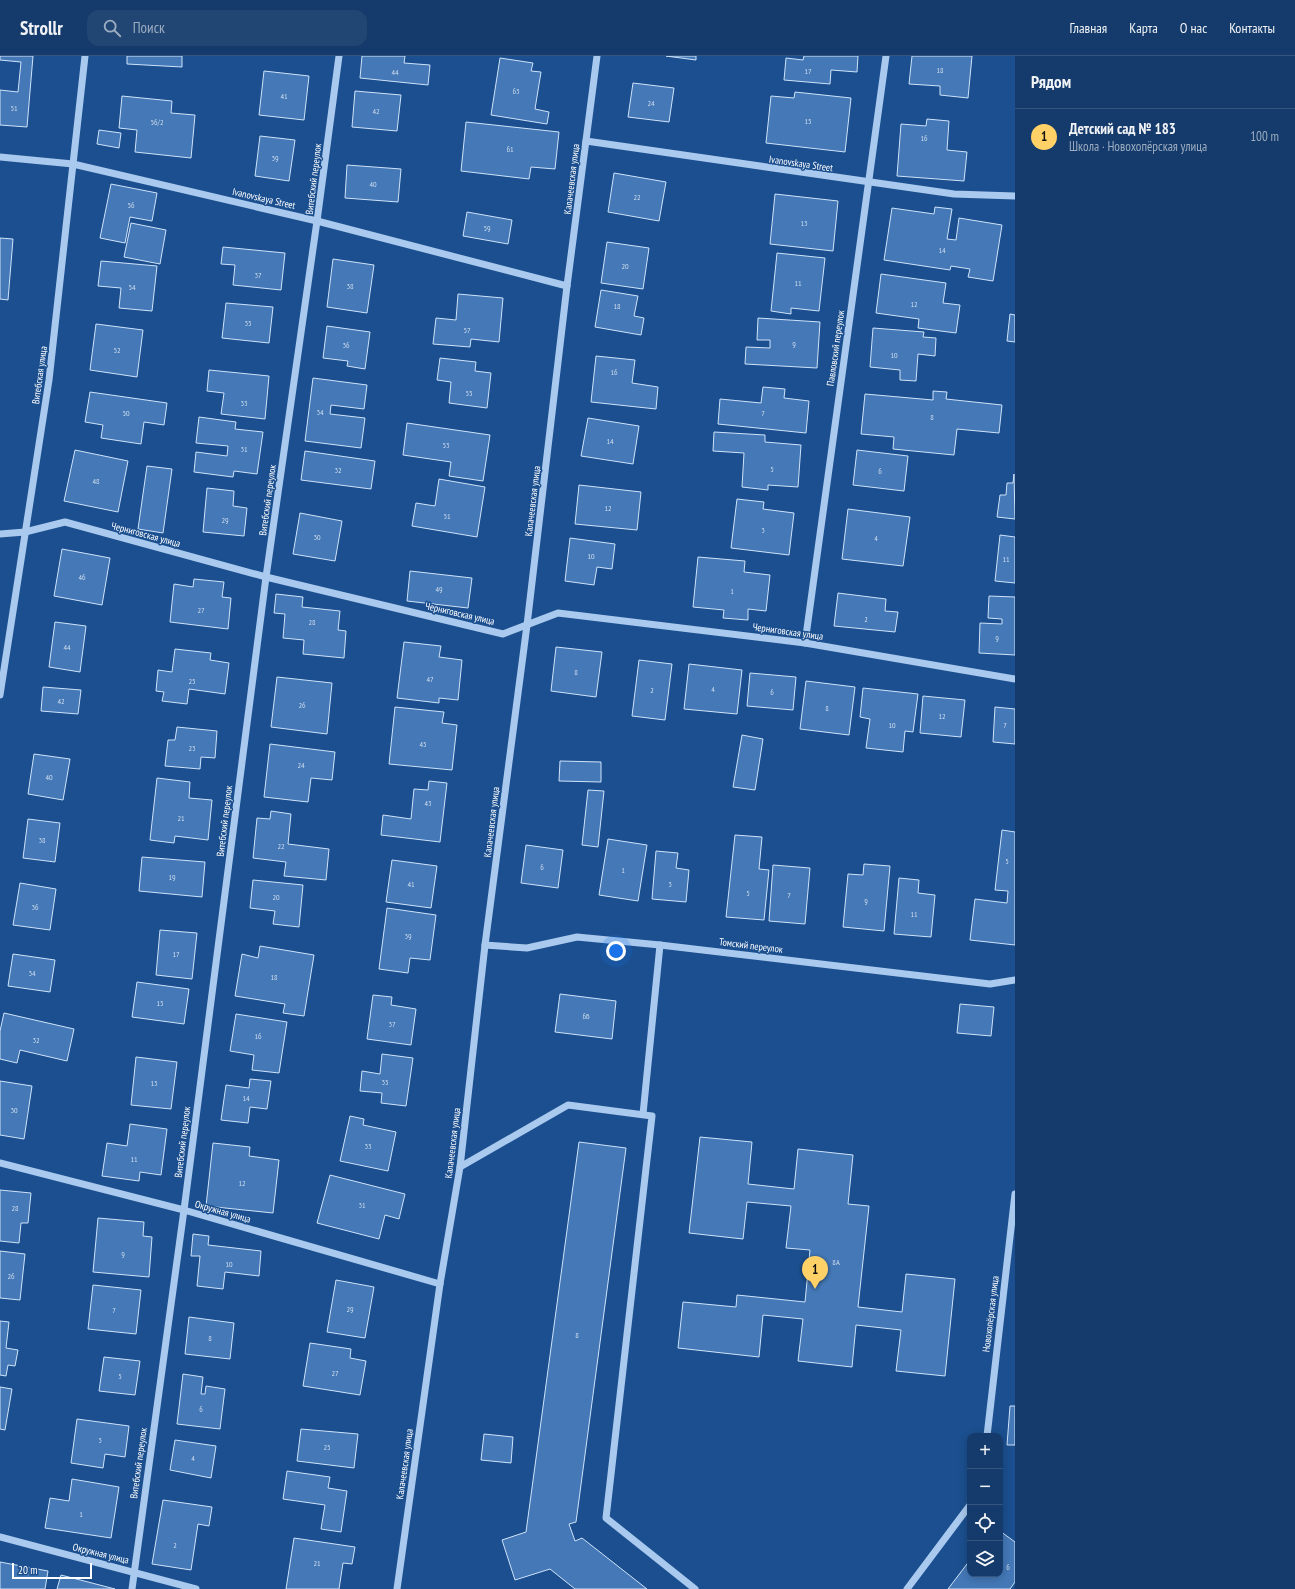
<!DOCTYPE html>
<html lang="ru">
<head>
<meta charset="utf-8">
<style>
	body { margin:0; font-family:"PT Sans Narrow",sans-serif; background:#214673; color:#f1f3f6 }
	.controls { position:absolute; right:12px; bottom:12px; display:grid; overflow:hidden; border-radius:8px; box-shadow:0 2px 10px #0003 }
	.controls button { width:36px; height:36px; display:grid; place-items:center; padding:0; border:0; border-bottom:1px solid #33557e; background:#143b6b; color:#f1f3f6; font:20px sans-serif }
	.scale { position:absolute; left:12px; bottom:10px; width:80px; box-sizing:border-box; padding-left:4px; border:2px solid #fff; border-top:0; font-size:11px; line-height:14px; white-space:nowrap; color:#fff; -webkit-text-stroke:3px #1b4f8f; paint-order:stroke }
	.you { position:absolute; left:616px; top:895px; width:14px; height:14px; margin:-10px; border:3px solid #fff; border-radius:50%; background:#1a73e8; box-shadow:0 0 0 6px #1a73e833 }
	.badge { display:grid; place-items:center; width:26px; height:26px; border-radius:50%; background:#ffd166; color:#111; font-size:13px; font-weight:700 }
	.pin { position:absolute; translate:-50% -33px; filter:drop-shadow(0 1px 2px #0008) }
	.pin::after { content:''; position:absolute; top:21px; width:14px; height:12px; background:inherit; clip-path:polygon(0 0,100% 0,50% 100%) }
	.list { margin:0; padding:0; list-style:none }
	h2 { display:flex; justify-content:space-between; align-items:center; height:52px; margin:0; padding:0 16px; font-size:17px }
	h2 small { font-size:13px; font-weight:400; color:#9dadc1 }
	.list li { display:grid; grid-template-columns:26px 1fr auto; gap:12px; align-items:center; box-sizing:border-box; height:56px; padding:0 16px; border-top:1px solid #33557e }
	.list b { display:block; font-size:15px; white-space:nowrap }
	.list p { margin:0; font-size:13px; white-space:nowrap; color:#9dadc1 }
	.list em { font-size:13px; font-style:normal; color:#9dadc1 }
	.icon { flex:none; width:22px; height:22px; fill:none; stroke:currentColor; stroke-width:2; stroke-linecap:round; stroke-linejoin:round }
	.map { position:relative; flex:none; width:1015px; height:1533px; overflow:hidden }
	header { display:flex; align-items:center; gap:24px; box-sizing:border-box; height:56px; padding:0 20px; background:#143b6b; border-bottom:1px solid #33557e }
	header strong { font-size:19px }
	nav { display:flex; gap:22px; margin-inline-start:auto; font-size:14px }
	.search { width:280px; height:36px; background:#214673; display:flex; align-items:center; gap:10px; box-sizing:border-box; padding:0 14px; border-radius:12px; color:#9dadc1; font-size:15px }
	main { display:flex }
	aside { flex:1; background:#143b6b }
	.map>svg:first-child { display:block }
</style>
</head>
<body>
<header>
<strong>Strollr</strong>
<div class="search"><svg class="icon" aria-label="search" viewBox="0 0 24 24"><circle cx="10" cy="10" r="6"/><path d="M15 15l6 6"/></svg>Поиск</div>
<nav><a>Главная</a><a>Карта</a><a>О нас</a><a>Контакты</a></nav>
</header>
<main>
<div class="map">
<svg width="1015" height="1533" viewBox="0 0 1015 1533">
	<rect width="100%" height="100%" fill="#1b4f8f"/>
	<!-- building -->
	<g fill="#4478b7" stroke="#cfe3fa">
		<polygon points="0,0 33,0 27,71 0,69 0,34 18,36 21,6 0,4"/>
		<polygon points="127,0 182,0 182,11 127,8"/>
		<polygon points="362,0 405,0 404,7 430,9 428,29 360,22"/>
		<polygon points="666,0 696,0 696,4"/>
		<polygon points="804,0 858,0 857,16 831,14 830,28 784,24 786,2 803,4"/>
		<polygon points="912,0 972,0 968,42 940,39 940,30 909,28"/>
		<polygon points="500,2 533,7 531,15 541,16 535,53 549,56 547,68 491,59"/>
		<polygon points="264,15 309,20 304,64 259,59"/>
		<polygon points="633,27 674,32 669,66 628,61"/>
		<polygon points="355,35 401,39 397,75 352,71"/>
		<polygon points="795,36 851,42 845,96 766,87 771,40 794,42"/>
		<polygon points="122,40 172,45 171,57 195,59 191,102 135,96 137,74 119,72"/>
		<polygon points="927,63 949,65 947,94 967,96 964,125 897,120 901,68 926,70"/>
		<polygon points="466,66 559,76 555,113 531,111 529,123 461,115"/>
		<polygon points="99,74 121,77 119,92 97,88"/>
		<polygon points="260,80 295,84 289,125 255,120"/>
		<polygon points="347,109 401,113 398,146 345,142"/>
		<polygon points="614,117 666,126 659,165 608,156"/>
		<polygon points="111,128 157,137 152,165 130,161 125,187 100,182"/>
		<polygon points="775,138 838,145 833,195 770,188"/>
		<polygon points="935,151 952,153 947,183 956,184 959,162 1002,169 993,225 968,221 970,213 951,210 950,214 884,204 892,152 934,158"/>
		<polygon points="467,156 512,164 508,188 463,180"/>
		<polygon points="131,167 166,174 160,208 124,201"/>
		<polygon points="0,182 13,183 8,244 0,243"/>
		<polygon points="607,186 649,192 643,233 601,227"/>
		<polygon points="223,191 285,197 281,234 233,229 235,209 221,208"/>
		<polygon points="777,197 825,202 819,255 791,252 791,258 771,255"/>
		<polygon points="333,203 374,209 367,257 327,251"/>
		<polygon points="101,205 157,210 152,255 119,252 121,232 98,230"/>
		<polygon points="881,218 946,227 943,247 960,249 956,277 918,272 919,263 876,257"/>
		<polygon points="601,234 638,240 634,260 644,262 641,279 595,271"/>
		<polygon points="458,238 503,242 499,286 471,283 470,291 433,288 436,262 456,264"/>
		<polygon points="226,247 273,251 269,287 222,282"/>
		<polygon points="1010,258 1015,259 1015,286 1007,285"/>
		<polygon points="758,262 820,266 817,312 745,308 746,291 770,292 770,284 757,284"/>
		<polygon points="96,268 143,274 137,321 90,314"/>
		<polygon points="327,270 370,276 365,313 347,310 348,305 323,302"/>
		<polygon points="873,272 924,276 923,281 936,282 935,300 918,298 916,325 900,324 900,314 870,311"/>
		<polygon points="596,300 635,304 632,327 658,331 656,353 591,346"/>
		<polygon points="440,302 476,306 475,315 491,317 487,352 449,347 451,326 437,324"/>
		<polygon points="209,314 269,320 265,363 221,358 224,337 207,335"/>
		<polygon points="313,322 367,329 364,353 331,349 330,358 365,362 361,392 305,385"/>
		<polygon points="763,331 785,333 784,342 809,345 806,377 718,368 720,343 761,347"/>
		<polygon points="933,335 947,336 946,343 1002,349 999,377 957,373 954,399 893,393 894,381 861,378 865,338 933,344"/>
		<polygon points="90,336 167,347 164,369 144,366 141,388 101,382 103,369 85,366"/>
		<polygon points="199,361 236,366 235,373 263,376 257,418 234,415 233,421 194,416 196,396 227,400 228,390 196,387"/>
		<polygon points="588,362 639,370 633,408 581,400"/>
		<polygon points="407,367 490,379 483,425 449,420 451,406 403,399"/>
		<polygon points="714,376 765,379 765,386 801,389 798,431 768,429 768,434 742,431 744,397 713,395"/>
		<polygon points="75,394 128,405 118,456 64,445"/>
		<polygon points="857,394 908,400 904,435 853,429"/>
		<polygon points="305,395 375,405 371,433 301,424"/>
		<polygon points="147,410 172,413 163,477 138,473"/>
		<polygon points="1014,418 1015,463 997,461 1000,439 1006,439 1007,427 1013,427"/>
		<polygon points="439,423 485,431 477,481 412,470 416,447 435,450"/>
		<polygon points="579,429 641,436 637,474 575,468"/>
		<polygon points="207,432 234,435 233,450 247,452 244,480 203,476"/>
		<polygon points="737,443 764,446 763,453 794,457 789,499 731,492"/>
		<polygon points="848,453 910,461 903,510 842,503"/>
		<polygon points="300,457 342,465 335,505 293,498"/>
		<polygon points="1000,479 1015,481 1015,527 995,525"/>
		<polygon points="570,482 615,488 612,513 597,511 594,529 565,525"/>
		<polygon points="62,493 110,502 102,549 54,540"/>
		<polygon points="698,501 745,505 744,516 770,519 766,555 748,553 748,564 723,562 724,554 693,551"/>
		<polygon points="410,515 472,522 468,552 407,545"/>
		<polygon points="194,523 224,526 222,541 231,542 228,573 170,566 174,528 193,531"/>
		<polygon points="838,537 886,543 885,555 898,556 895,576 834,570"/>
		<polygon points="276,538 303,541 302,551 340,555 338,574 346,575 344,602 303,598 304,584 283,582 285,558 274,557"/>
		<polygon points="989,540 1015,541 1015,599 979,597 980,567 1002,568 1002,563 988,562"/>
		<polygon points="55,566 86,570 80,616 49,611"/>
		<polygon points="404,586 441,590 439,601 462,604 458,644 439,642 439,647 397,642"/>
		<polygon points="556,591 602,596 596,641 551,635"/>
		<polygon points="175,593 211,597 210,604 229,607 225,638 189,633 187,648 162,645 164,636 156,635 158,614 172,616"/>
		<polygon points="639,604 672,608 665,664 632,660"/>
		<polygon points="689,608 742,614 737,658 684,653"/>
		<polygon points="750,617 796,621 793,654 747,650"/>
		<polygon points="277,621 332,627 327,678 271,671"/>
		<polygon points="806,625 855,631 849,679 800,673"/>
		<polygon points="43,631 81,634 78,658 41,655"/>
		<polygon points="863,632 918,638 913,676 905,675 903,696 866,692 870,663 860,661"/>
		<polygon points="923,640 965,644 961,681 920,677"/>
		<polygon points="395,651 444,656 442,667 457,669 452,714 389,708"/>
		<polygon points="995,651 1015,653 1015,688 993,686"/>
		<polygon points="177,671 217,675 215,702 201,701 200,713 165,710 168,684 175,684"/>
		<polygon points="742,679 763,683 755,734 733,731"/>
		<polygon points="270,688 335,696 332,724 311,722 308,746 264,741"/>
		<polygon points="34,698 70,703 63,744 28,738"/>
		<polygon points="560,705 601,706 601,726 559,725"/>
		<polygon points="157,722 190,726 189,742 212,744 208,784 175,780 174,787 150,784"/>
		<polygon points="429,725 447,727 440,786 381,779 383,759 411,763 414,733 428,734"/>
		<polygon points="588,734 604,735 598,791 582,789"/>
		<polygon points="271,755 291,758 288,788 329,793 326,824 284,820 286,806 253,802 257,762 270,763"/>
		<polygon points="28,763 60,767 55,806 23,802"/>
		<polygon points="1002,774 1015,776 1015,889 970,884 975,843 1007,847 1008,835 995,834"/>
		<polygon points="735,779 762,781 759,813 769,814 764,864 726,861"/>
		<polygon points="608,783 647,789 638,845 599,839"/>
		<polygon points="526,789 563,794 558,832 521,827"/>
		<polygon points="656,795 678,797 676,812 689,814 686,846 652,843"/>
		<polygon points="142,801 205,806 202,841 139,835"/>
		<polygon points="392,804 437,810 431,852 386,846"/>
		<polygon points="864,808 890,810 884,875 843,871 848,818 863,819"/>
		<polygon points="773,809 810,812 805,868 769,865"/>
		<polygon points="899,822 919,824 918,837 935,839 931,881 894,878"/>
		<polygon points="253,824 303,829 299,871 273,868 275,855 250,852"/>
		<polygon points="20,827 56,833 50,874 13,869"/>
		<polygon points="387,852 436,859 430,904 410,902 408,917 379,913"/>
		<polygon points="160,874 197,877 192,923 156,919"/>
		<polygon points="260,890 314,899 304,960 283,957 285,948 235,940 242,898 258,902"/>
		<polygon points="13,898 55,904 50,936 8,930"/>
		<polygon points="137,926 189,933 184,968 132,961"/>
		<polygon points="560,938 616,945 612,983 555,976"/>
		<polygon points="373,939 392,941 391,949 416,953 411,989 367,983"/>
		<polygon points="960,948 994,951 991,980 957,977"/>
		<polygon points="4,957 74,973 67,1005 20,994 17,1007 0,1003 0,975"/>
		<polygon points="236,958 287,966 279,1017 252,1014 254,999 230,995"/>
		<polygon points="382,998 413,1002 406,1050 381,1047 382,1037 360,1035 362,1015 380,1018"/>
		<polygon points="136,1001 177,1006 171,1053 131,1049"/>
		<polygon points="250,1023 271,1025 267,1053 250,1051 248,1067 221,1064 226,1029 249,1032"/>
		<polygon points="0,1025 32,1030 24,1083 0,1079"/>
		<polygon points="350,1060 364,1063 363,1069 396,1076 388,1115 340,1105"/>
		<polygon points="130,1068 167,1073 161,1119 140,1116 139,1125 102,1120 107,1087 127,1090"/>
		<polygon points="700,1081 752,1086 748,1128 794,1133 798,1093 853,1099 848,1148 869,1150 858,1251 902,1256 906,1218 955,1223 945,1320 896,1315 901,1274 856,1269 852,1311 798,1305 803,1263 763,1259 759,1301 678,1292 683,1246 736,1251 737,1239 805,1246 810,1194 786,1192 791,1150 747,1146 743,1183 689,1177"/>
		<polygon points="579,1086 626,1092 576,1466 569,1468 575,1485 582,1482 647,1533 575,1533 550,1513 515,1524 502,1484 526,1476"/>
		<polygon points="213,1087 250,1091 249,1100 279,1104 273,1157 206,1150"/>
		<polygon points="330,1119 405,1138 399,1163 385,1159 379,1183 317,1167"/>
		<polygon points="0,1134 31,1137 28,1167 21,1167 19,1187 0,1185"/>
		<polygon points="98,1162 144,1166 143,1180 152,1181 149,1221 93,1216"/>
		<polygon points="193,1178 209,1180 208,1189 261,1195 259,1220 225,1216 223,1233 197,1230 200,1200 191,1200"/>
		<polygon points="0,1195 25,1198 20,1244 0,1242"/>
		<polygon points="336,1224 374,1231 365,1282 327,1276"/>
		<polygon points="93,1229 141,1234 136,1278 88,1273"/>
		<polygon points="189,1261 234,1267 230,1303 185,1298"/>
		<polygon points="0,1265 9,1266 6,1292 18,1294 15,1310 8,1309 6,1320 0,1319"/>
		<polygon points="310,1287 351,1293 350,1302 366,1305 360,1339 303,1330"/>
		<polygon points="104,1301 140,1305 135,1339 99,1335"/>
		<polygon points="183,1318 203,1321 201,1338 205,1338 206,1330 225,1333 220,1373 177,1368"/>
		<polygon points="0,1331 12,1333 5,1374 0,1373"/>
		<polygon points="1010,1350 1015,1350 1015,1389 1007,1389"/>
		<polygon points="77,1363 129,1370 125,1401 105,1398 103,1412 71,1407"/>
		<polygon points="301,1373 358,1378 354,1412 297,1405"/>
		<polygon points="484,1378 513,1381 511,1407 481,1404"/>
		<polygon points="175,1384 216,1390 211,1422 170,1414"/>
		<polygon points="287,1415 330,1421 328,1432 347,1435 341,1476 321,1473 325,1449 283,1443"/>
		<polygon points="72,1423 119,1431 111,1482 45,1472 50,1442 69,1445"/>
		<polygon points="163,1444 212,1451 209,1470 198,1468 191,1514 152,1508"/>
		<polygon points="1000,1475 1015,1486 1015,1526 1010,1533 948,1533 970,1504 970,1518 1000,1518"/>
		<polygon points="294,1482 355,1491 352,1508 343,1507 339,1533 286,1533"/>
		<polygon points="0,1506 48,1515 45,1533 0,1533"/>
		<polygon points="61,1519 115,1533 57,1533"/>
	</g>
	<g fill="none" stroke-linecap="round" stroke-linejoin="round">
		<!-- minor -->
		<g stroke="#a9c9ee" stroke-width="7">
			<polyline points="586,85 954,138 1015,140"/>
			<polyline points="0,101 73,108 317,165 567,230"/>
			<polyline points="0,478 25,476 65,466 266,521 503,578 558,557 805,587 1015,623"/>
			<polyline points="805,587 886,0"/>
			<polyline points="0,639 49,324 85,0"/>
			<polyline points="485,889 527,892 577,881 660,889 990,928 1015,924"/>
			<polyline points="643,1058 660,889"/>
			<polyline points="0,1107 184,1154 440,1228"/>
			<polyline points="460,1111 568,1049 652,1060 606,1462 695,1533"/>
			<polyline points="987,1380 1015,1138"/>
			<polyline points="0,1481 196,1533"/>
			<polyline points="132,1533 184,1154 266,521 317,165 339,0"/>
			<polyline points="397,1533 440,1228 460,1111 485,889 527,569 567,230 597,0"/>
			<polyline points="907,1533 970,1449"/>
		</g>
	</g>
	<g text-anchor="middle" stroke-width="3" stroke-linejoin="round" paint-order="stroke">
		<!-- number labels -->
		<g font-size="8" fill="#d0dded">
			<text x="940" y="17">18</text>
			<text x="808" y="18">17</text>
			<text x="395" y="19">44</text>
			<text x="516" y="38">63</text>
			<text x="284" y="43">41</text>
			<text x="651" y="50">24</text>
			<text x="14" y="55">51</text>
			<text x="376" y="58">42</text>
			<text x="808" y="68">15</text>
			<text x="157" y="69">56/2</text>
			<text x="924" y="85">16</text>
			<text x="510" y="96">61</text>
			<text x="275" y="105">39</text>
			<text x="373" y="131">40</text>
			<text x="637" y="144">22</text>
			<text x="131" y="152">56</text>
			<text x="804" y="170">13</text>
			<text x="487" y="175">59</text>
			<text x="942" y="197">14</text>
			<text x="625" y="213">20</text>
			<text x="258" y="222">37</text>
			<text x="798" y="230">11</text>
			<text x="350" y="233">38</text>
			<text x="132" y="234">54</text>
			<text x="914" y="251">12</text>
			<text x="617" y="253">18</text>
			<text x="248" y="270">35</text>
			<text x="467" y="277">57</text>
			<text x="794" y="291">9</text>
			<text x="346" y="292">36</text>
			<text x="117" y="297">52</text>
			<text x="894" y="302">10</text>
			<text x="614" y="319">16</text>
			<text x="469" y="340">55</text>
			<text x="244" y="350">33</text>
			<text x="320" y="359">34</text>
			<text x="126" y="360">50</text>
			<text x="763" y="360">7</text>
			<text x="932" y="364">8</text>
			<text x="610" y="388">14</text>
			<text x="446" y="392">53</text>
			<text x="244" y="396">31</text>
			<text x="772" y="416">5</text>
			<text x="338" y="417">32</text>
			<text x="880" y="418">6</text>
			<text x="96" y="428">48</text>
			<text x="608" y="455">12</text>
			<text x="447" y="463">51</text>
			<text x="225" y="467">29</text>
			<text x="763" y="477">3</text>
			<text x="317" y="484">30</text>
			<text x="876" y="485">4</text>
			<text x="591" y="503">10</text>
			<text x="1006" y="506">11</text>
			<text x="82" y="524">46</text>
			<text x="439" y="536">49</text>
			<text x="732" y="538">1</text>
			<text x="201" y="557">27</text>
			<text x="866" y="566">2</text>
			<text x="312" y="569">28</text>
			<text x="997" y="585">9</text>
			<text x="67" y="594">44</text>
			<text x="576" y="619">8</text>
			<text x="430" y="626">47</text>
			<text x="192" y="628">25</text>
			<text x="713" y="636">4</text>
			<text x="652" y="637">2</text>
			<text x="772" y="639">6</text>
			<text x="61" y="648">42</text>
			<text x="302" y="652">26</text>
			<text x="827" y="655">8</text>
			<text x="942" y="663">12</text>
			<text x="892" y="672">10</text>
			<text x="1005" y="672">7</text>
			<text x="423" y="691">45</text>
			<text x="192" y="695">23</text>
			<text x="301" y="712">24</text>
			<text x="49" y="724">40</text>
			<text x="428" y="750">43</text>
			<text x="181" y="765">21</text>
			<text x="42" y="787">38</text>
			<text x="281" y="793">22</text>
			<text x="1007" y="808">5</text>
			<text x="542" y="814">6</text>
			<text x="623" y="817">1</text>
			<text x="172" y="824">19</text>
			<text x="411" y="831">41</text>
			<text x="670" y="831">3</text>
			<text x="748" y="840">5</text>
			<text x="789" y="842">7</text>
			<text x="276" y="844">20</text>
			<text x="866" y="848">9</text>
			<text x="35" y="854">36</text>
			<text x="914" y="861">11</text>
			<text x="408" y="883">39</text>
			<text x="176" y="901">17</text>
			<text x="32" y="920">34</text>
			<text x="274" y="924">18</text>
			<text x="160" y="950">15</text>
			<text x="586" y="963">6Б</text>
			<text x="392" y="971">37</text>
			<text x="258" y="983">16</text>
			<text x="36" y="987">32</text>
			<text x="385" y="1029">35</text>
			<text x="154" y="1030">13</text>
			<text x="246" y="1045">14</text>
			<text x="14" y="1057">30</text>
			<text x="368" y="1093">33</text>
			<text x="134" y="1106">11</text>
			<text x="242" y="1130">12</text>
			<text x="362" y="1152">31</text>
			<text x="15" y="1155">28</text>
			<text x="123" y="1201">9</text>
			<text x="836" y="1209">8А</text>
			<text x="229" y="1211">10</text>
			<text x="11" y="1223">26</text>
			<text x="350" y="1256">29</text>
			<text x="114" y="1257">7</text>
			<text x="577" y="1282">8</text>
			<text x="210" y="1285">8</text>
			<text x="335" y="1320">27</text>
			<text x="120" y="1323">5</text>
			<text x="201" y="1356">6</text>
			<text x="100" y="1387">3</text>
			<text x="327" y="1394">25</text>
			<text x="193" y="1405">4</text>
			<text x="81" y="1461">1</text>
			<text x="175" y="1492">2</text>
			<text x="317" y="1510">21</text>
			<text x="1008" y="1514">6</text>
		</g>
		<!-- street labels -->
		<g font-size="10" fill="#fff" stroke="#1b4f8f">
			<text transform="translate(801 107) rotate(8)" y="4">Ivanovskaya Street</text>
			<text transform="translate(313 123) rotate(-83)" y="4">Витебский переулок</text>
			<text transform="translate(571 123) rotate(-83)" y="4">Калачеевская улица</text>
			<text transform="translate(264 142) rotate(13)" y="4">Ivanovskaya Street</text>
			<text transform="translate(835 292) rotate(-82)" y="4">Павловский переулок</text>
			<text transform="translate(39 319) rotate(-82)" y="4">Витебская улица</text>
			<text transform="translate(267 444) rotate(-82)" y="4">Витебский переулок</text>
			<text transform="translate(532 445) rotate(-83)" y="4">Калачеевская улица</text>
			<text transform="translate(146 478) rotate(15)" y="4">Черниговская улица</text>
			<text transform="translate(460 557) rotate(13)" y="4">Черниговская улица</text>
			<text transform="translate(788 575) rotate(8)" y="4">Черниговская улица</text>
			<text transform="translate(224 765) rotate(-83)" y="4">Витебский переулок</text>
			<text transform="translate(491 766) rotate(-83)" y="4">Калачеевская улица</text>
			<text transform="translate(751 889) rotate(7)" y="4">Томский переулок</text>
			<text transform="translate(182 1086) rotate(-83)" y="4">Витебский переулок</text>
			<text transform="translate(452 1087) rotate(-83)" y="4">Калачеевская улица</text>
			<text transform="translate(223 1155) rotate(16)" y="4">Окружная улица</text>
			<text transform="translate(990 1258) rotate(-83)" y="4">Новохопёрская улица</text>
			<text transform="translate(138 1407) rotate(-82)" y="4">Витебский переулок</text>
			<text transform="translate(404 1408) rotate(-82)" y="4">Калачеевская улица</text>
			<text transform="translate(101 1497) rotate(14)" y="4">Окружная улица</text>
		</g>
	</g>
</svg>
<div class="controls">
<button>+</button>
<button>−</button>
<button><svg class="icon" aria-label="locate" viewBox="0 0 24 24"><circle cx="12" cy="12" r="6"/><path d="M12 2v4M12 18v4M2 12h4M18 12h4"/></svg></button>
<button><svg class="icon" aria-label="layers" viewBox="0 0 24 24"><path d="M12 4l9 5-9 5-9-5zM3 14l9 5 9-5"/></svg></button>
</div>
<div class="scale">20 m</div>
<div class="you"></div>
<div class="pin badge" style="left:815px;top:1233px">1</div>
</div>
<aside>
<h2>Рядом<small></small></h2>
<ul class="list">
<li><span class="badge">1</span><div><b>Детский сад № 183</b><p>Школа · Новохопёрская улица</p></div><em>100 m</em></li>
</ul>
</aside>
</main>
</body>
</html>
